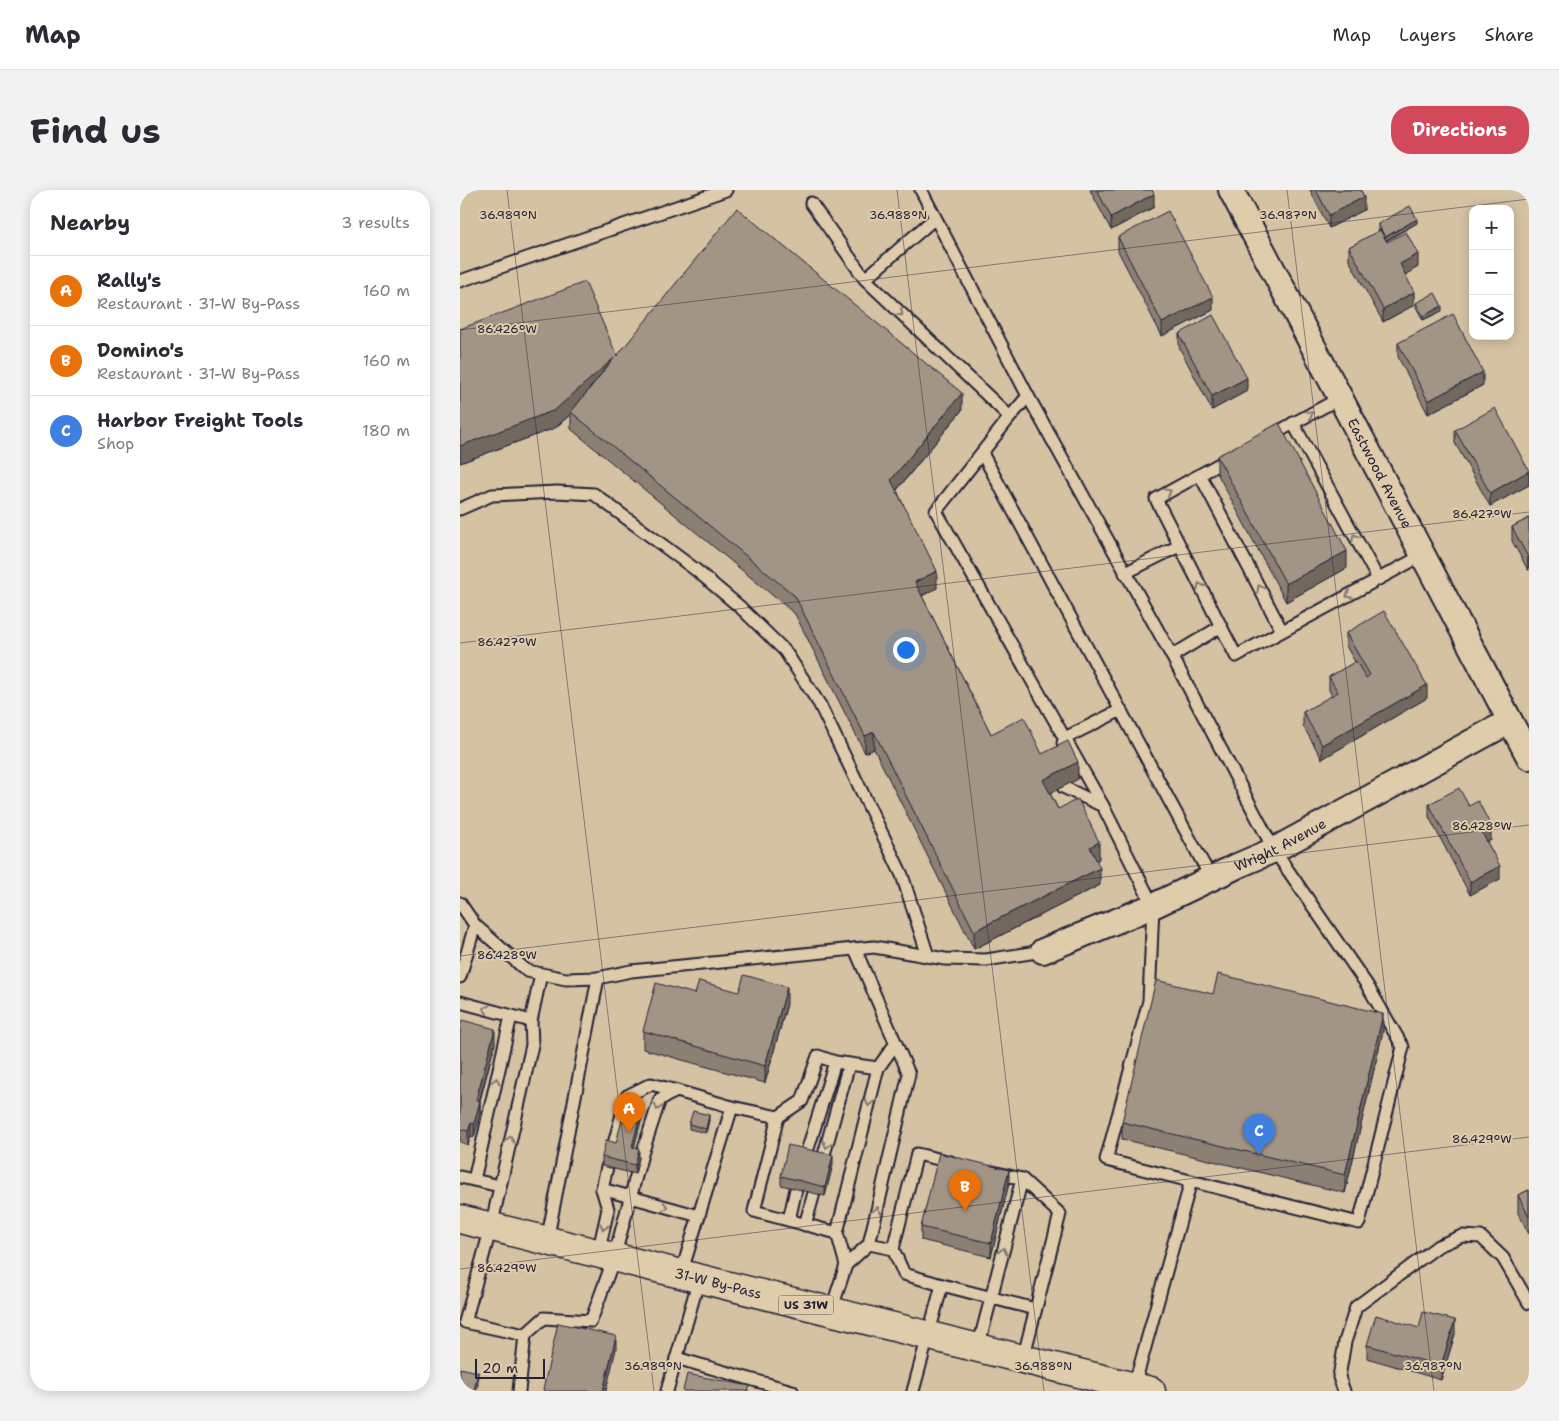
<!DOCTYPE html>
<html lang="en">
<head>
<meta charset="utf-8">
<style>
	body { margin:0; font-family:"Shantell Sans",sans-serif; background:#f2f2f3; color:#2b2b33 }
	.controls { position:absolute; right:15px; top:15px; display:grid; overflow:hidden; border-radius:10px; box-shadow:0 2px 12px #0003 }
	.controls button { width:45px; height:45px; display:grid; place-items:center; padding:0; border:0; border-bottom:1px solid #e1e1e2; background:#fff; color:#2b2b33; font:25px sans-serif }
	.scale { position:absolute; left:15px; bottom:12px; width:70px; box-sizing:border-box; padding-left:5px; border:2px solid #22223b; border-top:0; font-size:14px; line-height:18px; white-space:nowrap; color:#22223b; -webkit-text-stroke:4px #dfccaa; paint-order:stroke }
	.you { position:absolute; left:445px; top:459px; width:18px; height:18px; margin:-12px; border:4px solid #fff; border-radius:50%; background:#1a73e8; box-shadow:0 0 0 8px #1a73e833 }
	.badge { display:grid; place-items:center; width:32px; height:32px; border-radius:50%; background:#d1495b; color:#fff; font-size:16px; font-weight:700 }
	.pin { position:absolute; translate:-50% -41px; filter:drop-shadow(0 1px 2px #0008) }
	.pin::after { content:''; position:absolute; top:26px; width:18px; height:15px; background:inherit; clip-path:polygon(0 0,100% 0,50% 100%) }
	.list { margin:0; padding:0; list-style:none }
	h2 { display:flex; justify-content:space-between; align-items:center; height:65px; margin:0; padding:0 20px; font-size:21px }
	h2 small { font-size:16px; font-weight:400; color:#7c7c81 }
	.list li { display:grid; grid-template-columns:32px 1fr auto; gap:15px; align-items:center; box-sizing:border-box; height:70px; padding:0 20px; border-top:1px solid #e1e1e2 }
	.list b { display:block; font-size:19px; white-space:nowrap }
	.list p { margin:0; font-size:16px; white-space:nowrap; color:#7c7c81 }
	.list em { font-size:16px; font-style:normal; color:#7c7c81 }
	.icon { flex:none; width:28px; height:28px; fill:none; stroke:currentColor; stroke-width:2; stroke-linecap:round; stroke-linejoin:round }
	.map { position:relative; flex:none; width:1069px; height:1201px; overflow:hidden; border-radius:20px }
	header { display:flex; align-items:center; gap:30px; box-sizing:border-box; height:70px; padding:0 25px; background:#fff; border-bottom:1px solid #e1e1e2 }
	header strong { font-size:24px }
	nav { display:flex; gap:28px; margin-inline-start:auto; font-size:18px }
	.intro { display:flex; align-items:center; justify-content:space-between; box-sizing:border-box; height:120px; padding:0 30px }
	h1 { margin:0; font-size:35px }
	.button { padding:12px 22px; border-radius:20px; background:#d1495b; color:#fff; font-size:18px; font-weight:700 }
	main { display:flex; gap:30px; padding:0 30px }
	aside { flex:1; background:#fff; border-radius:20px; box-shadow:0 2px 12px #0003 }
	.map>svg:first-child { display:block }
</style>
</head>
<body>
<header>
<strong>Map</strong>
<nav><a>Map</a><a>Layers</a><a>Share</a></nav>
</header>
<div class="intro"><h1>Find us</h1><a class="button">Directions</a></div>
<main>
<aside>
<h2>Nearby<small>3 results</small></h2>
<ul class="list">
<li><span class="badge" style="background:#e8710a">A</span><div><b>Rally's</b><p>Restaurant · 31-W By-Pass</p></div><em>160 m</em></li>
<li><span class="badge" style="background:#e8710a">B</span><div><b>Domino's</b><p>Restaurant · 31-W By-Pass</p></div><em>160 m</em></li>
<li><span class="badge" style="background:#3f7fe0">C</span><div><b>Harbor Freight Tools</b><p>Shop</p></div><em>180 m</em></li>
</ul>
</aside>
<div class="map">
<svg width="1069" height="1201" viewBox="0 0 1069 1201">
	<rect width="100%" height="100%" fill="#d4c2a3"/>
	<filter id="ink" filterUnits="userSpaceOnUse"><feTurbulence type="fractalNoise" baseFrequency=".02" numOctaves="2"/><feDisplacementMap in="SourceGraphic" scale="10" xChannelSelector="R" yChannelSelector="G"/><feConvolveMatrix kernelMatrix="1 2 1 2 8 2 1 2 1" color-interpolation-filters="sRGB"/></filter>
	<g filter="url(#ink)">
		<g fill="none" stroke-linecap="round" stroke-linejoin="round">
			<defs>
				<g id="service">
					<polyline points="461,0 568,206 712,466 814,660 907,795 943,857 899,1033 646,970 689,811 693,716 643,616 476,321 550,227 568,206"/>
					<polyline points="351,13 405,89 475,28"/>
					<polyline points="405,89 550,227"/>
					<polyline points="0,91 266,0"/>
					<polyline points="833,233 918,389"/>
					<polyline points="810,246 880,208"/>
					<polyline points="522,263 751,688"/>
					<polyline points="770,268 696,309 776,466 963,365"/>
					<polyline points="740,285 822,441"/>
					<polyline points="0,319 32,305 97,302 134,304 236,380 280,417 325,461 360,515 442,685 468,766"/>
					<polyline points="665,383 719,356"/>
					<polyline points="712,466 760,437"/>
					<polyline points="603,553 605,548 661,520"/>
					<polyline points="603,597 643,616"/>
					<polyline points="0,713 15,735 67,781 106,789 138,788 171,781 414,757 485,769 526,770 583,761"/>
					<polyline points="0,787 15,735"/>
					<polyline points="0,812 71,831"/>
					<polyline points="318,927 342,911 358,866 375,872 418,878"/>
					<polyline points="152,961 167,906 191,894 217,901"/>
					<polyline points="345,968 375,872"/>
					<polyline points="362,972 389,874"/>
					<polyline points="533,982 562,989 600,1024 563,1169"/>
					<polyline points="0,987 40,996"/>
					<polyline points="14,990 51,826"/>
					<polyline points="142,999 239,1026"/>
					<polyline points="329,1030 336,999"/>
					<polyline points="345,1035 354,1003"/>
					<polyline points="87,1051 138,788"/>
					<polyline points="409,1054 433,1059"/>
					<polyline points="138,1064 148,1019 142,999 147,977"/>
					<polyline points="386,1075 377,1043 418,878 436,853"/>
					<polyline points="221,1084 272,917"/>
					<polyline points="482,1095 575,1119"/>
					<polyline points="371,1121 386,1075 409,1054 449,884 395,759"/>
					<polyline points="65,1145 84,1128 131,1131 154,1068 182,964 200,909 217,901 272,917 318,927 294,1021 377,1043"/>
					<polyline points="518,1158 562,989"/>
					<polyline points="216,1168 332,1201"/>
					<polyline points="674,1197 731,991"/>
					<polyline points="59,1201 65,1145 5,1132 31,1037 72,855 71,831 81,784"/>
					<polyline points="207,1201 239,1089"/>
					<polyline points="453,1201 482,1095 444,1084 433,1059 457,964 491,972"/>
					<polyline points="884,1201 879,1187 885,1152 896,1117 978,1056 1002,1046 1021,1047 1043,1068 1069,1113"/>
				</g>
				<g id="minor">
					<path id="s1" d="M771,0L1069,567"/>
					<path id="s2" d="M583,761L693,716L777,676L814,660L1050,531"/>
				</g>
				<g id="primary">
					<path id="s3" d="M0,1029L691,1201"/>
				</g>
			</defs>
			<!-- service casing -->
			<use href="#service" stroke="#22223b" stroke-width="15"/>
			<!-- minor casing -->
			<use href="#minor" stroke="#22223b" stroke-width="28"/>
			<!-- primary casing -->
			<use href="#primary" stroke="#22223b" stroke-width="31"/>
			<!-- service -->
			<use href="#service" stroke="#dfccaa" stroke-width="11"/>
			<!-- minor -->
			<use href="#minor" stroke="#dfccaa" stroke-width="24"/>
			<!-- primary -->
			<use href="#primary" stroke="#dfccaa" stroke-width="28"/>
		</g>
		<!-- wall -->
		<g fill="#8b8073" stroke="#22223b">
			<polygon points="630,0 692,0 694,17 651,40"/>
			<polygon points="850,0 901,0 904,20 869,38"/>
			<polygon points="957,33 926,51 927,52 958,77 945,85 954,115 923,132 889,70 889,57 919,41 918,39 918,34"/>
			<polygon points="658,47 753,120 702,146 658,61"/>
			<polygon points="956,113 982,121 963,130 956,117"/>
			<polygon points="0,139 157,166 502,220 437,300 477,398 462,406 531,544 582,564 618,589 590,603 598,619 639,669 636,671 640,695 514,759 414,559 405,563 335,424 111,239 111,224 95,238 0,273"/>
			<polygon points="719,144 787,201 752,220 719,157"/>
			<polygon points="938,153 1023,195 968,224 938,167"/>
			<polygon points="995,240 1069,281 1069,295 1030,316 995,253"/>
			<polygon points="757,266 887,378 826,412 757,283"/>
			<polygon points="1069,328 1068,380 1052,351 1052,337"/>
			<polygon points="886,443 967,508 862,569 843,536 843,522 872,506 869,500 869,487 895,472 886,456"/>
			<polygon points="969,614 1009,616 1031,650 1027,652 1040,689 1010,705 969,627"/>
			<polygon points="235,804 327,814 305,893 183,859 183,841"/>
			<polygon points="753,804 923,841 885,1003 662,949 662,932"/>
			<polygon points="0,837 35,853 20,911 20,925 14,947 11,946 8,955 0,952"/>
			<polygon points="182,927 174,957 179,968 175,984 142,976 142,967"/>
			<polygon points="249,930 246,943 229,939 229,934"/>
			<polygon points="373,974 365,1006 321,995 321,986"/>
			<polygon points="549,993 531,1067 461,1050 461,1037"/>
			<polygon points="1069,1000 1069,1044 1058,1023 1058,1005"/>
			<polygon points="995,1144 981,1190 907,1168 907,1155"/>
		</g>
		<!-- shaded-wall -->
		<g fill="#71685e" stroke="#22223b">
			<polygon points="694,4 694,17 651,40 651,27"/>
			<polygon points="904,7 904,20 869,38 869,25"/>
			<polygon points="957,29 957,33 925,51 925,47"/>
			<polygon points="958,64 958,77 940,88 940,74"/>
			<polygon points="954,102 954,115 923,132 923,119"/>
			<polygon points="753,107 753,120 702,146 702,133"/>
			<polygon points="982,116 982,121 963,130 963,126"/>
			<polygon points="154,168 111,222 111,224 95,238 0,273 0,256"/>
			<polygon points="1023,182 1023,195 968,224 968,211"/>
			<polygon points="787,188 787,201 752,220 752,206"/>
			<polygon points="502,203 502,220 431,307 431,290"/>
			<polygon points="1069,281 1069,295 1030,316 1030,303"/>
			<polygon points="887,361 887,378 826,412 826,394"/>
			<polygon points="1069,366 1069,380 1068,380 1068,367"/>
			<polygon points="477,381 477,398 455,409 455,392"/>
			<polygon points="967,495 967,508 862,569 862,555"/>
			<polygon points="414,542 414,559 405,563 405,546"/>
			<polygon points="618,572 618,589 583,607 583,590"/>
			<polygon points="1031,636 1031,650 1021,654 1021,641"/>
			<polygon points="639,652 639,669 630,674 630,657"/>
			<polygon points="1040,676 1040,689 1010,705 1010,692"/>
			<polygon points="640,678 640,695 514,759 514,741"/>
			<polygon points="327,797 327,814 305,893 305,876"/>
			<polygon points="923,824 923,841 885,1003 885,985"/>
			<polygon points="35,839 35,853 16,924 16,910"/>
			<polygon points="20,911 20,925 14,947 14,934"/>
			<polygon points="182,918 182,927 172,966 172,957"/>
			<polygon points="249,925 249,930 246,943 246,939"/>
			<polygon points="11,933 11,946 8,955 8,941"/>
			<polygon points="179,959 179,968 175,984 175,975"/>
			<polygon points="373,965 373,974 365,1006 365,997"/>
			<polygon points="549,980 549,993 531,1067 531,1053"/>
			<polygon points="995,1130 995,1144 981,1190 981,1176"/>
			<polygon points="156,1146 156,1159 146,1201 143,1201"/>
			<polygon points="18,1182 18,1195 16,1201 14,1201"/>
		</g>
		<!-- building -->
		<g fill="#a29586" stroke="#22223b">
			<polygon points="637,0 692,0 694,4 651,27"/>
			<polygon points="856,0 901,0 904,7 869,25"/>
			<polygon points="950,16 957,29 925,47 918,34"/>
			<polygon points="277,18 502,203 431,290 477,381 455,392 531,544 564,527 582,564 608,551 618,572 583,590 598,619 618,609 639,652 630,657 640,678 514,741 414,542 405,546 335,406 111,222 154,168 95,220 0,256 0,139 125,92 157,166"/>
			<polygon points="708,21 753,107 702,133 658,47"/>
			<polygon points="920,40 927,52 946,42 958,64 940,74 954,102 923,119 889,57"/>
			<polygon points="975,103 982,116 963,126 956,113"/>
			<polygon points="993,124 1023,182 968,211 938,153"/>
			<polygon points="753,125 787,188 752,206 719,144"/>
			<polygon points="1035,218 1069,281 1030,303 995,240"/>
			<polygon points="819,233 887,361 826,394 757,266"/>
			<polygon points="1069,328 1069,366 1068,367 1052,337"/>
			<polygon points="924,421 967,495 862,555 843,522 878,502 869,487 896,471 906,488 910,485 886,443"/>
			<polygon points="999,598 1009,616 1018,611 1031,636 1021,641 1040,676 1010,692 969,614"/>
			<polygon points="758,784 923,824 885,985 662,932 696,790 753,804"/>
			<polygon points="284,785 327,797 305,876 183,841 196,793 235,804 239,791 279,802"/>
			<polygon points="2,830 35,839 16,910 20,911 14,934 11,933 8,941 0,939 0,837"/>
			<polygon points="166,914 182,918 172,957 179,959 175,975 142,967 146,950 156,953"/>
			<polygon points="233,921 249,925 246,939 229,934"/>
			<polygon points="328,955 373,965 365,997 321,986"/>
			<polygon points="479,963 549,980 531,1053 461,1037"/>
			<polygon points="1069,1000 1069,1027 1058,1005"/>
			<polygon points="963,1122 995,1130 981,1176 907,1155 916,1125 959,1138"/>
			<polygon points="98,1133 156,1146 143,1201 86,1201 83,1200"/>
			<polygon points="0,1178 18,1182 14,1201 0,1201"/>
			<polygon points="227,1184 290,1196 288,1201 223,1201"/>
		</g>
		<!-- one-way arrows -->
		<defs><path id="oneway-chevron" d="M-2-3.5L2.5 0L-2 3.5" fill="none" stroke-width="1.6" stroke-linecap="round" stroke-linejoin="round" transform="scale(1.25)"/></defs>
		<g stroke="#807772">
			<use href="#oneway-chevron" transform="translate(440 123) rotate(43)"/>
			<use href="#oneway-chevron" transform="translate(850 224) rotate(-29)"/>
			<use href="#oneway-chevron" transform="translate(708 302) rotate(-29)"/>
			<use href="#oneway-chevron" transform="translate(895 347) rotate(-118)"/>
			<use href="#oneway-chevron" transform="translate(740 396) rotate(-117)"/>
			<use href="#oneway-chevron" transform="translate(800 398) rotate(-118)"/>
			<use href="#oneway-chevron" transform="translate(889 405) rotate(152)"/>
			<use href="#oneway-chevron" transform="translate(26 819) rotate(-164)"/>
			<use href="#oneway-chevron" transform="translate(36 891) rotate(-77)"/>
			<use href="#oneway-chevron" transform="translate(409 913) rotate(104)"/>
			<use href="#oneway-chevron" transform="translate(198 917) rotate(109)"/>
			<use href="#oneway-chevron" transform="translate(50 949) rotate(-77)"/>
			<use href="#oneway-chevron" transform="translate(367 955) rotate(106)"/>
			<use href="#oneway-chevron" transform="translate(205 1017) rotate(15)"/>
			<use href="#oneway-chevron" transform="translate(417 1020) rotate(-77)"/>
			<use href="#oneway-chevron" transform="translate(144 1037) rotate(104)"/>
			<use href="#oneway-chevron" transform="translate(543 1061) rotate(-75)"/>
		</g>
	</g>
	<!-- ticks -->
	<path fill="none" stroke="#22223b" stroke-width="1" stroke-opacity="0.45" d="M47,0L194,1201M437,0L584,1201M827,0L974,1201M0,140L1069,9M0,453L1069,322M0,766L1069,635M0,1079L1069,947"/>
	<g text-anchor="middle" stroke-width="4" stroke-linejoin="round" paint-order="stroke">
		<!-- shield labels -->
		<rect fill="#dfccaa" stroke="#5b555c" stroke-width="1" x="318.5" y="1105.5" width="55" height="19" rx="4"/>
		<g font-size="12" font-weight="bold" fill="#22223b">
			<text x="346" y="1119">US 31W</text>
		</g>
		<!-- street labels -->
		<g font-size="14" fill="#22223b" stroke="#dfccaa">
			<text dy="5" stroke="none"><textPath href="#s1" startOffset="320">Eastwood Avenue</textPath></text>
			<text dy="5" stroke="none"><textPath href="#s2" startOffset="260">Wright Avenue</textPath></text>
			<text dy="5" stroke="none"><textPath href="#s3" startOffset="266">31-W By-Pass</textPath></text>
		</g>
	</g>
	<g font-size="12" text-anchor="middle" fill="#22223b" stroke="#dfccaa" stroke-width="4" stroke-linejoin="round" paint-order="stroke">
		<text x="48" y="29">36.989°N</text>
		<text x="438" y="29">36.988°N</text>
		<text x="828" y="29">36.987°N</text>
		<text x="47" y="143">86.426°W</text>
		<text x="1022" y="328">86.427°W</text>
		<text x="47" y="456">86.427°W</text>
		<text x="1022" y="640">86.428°W</text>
		<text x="47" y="769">86.428°W</text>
		<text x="1022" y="953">86.429°W</text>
		<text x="47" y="1082">86.429°W</text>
		<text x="193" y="1180">36.989°N</text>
		<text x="583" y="1180">36.988°N</text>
		<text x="973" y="1180">36.987°N</text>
	</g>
</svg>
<div class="controls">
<button>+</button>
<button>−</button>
<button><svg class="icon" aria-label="layers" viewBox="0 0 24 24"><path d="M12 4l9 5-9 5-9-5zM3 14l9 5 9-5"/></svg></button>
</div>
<div class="scale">20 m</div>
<div class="you"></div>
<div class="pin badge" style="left:169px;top:943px;background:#e8710a">A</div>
<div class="pin badge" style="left:505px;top:1021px;background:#e8710a">B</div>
<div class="pin badge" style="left:799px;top:965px;background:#3f7fe0">C</div>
</div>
</main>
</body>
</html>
